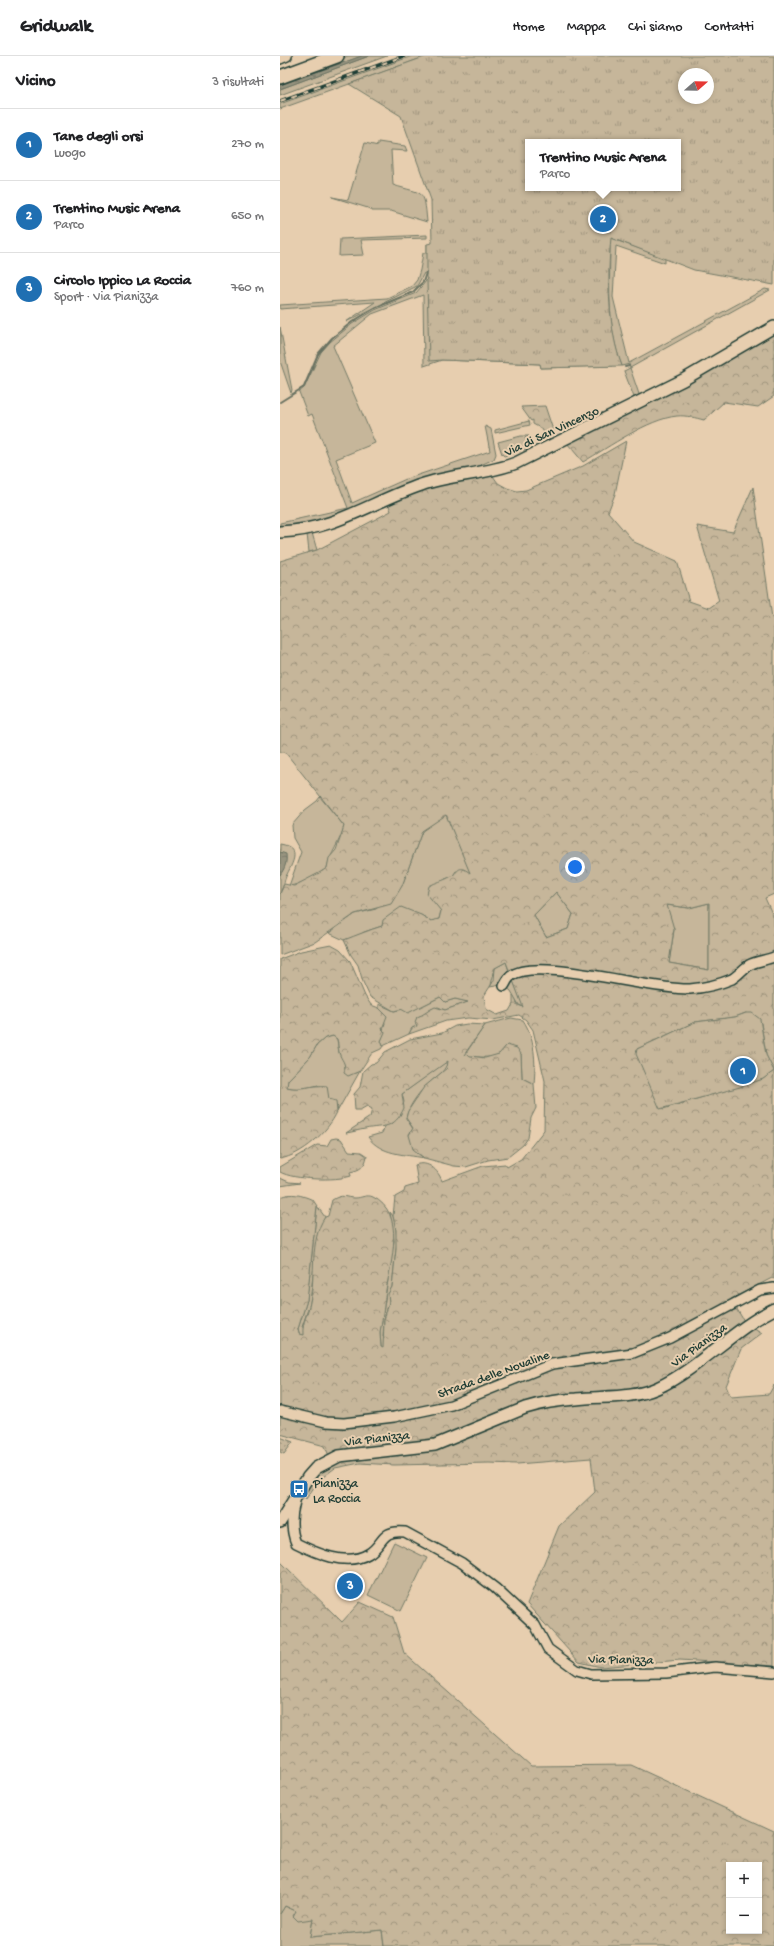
<!DOCTYPE html>
<html lang="it">
<head>
<meta charset="utf-8">
<style>
	body { margin:0; font-family:"Gochi Hand",sans-serif; background:#f2f2f2; color:#202124 }
	.controls { position:absolute; right:12px; bottom:12px; display:grid; overflow:hidden; border-radius:0px; box-shadow:0 2px 6px #0003 }
	.controls button { width:36px; height:36px; display:grid; place-items:center; padding:0; border:0; border-bottom:1px solid #e0e0e0; background:#fff; color:#202124; font:20px sans-serif }
	.compass { position:absolute; left:398px; top:12px; width:36px; height:36px; border-radius:50%; background:#fff; box-shadow:0 2px 6px #0003; rotate:70deg }
	.you { position:absolute; left:295px; top:811px; width:14px; height:14px; margin:-10px; border:3px solid #fff; border-radius:50%; background:#1a73e8; box-shadow:0 0 0 6px #1a73e833 }
	.badge { display:grid; place-items:center; width:26px; height:26px; border-radius:50%; background:#1f6fb2; color:#fff; font-size:13px; font-weight:700 }
	.pin { position:absolute; translate:-50% -50%; border:2px solid #fff; box-shadow:0 1px 4px #0006 }
	.popup { position:absolute; left:245px; top:83px; width:156px; height:52px; box-sizing:border-box; display:grid; place-content:center; border-radius:0px; background:#fff; filter:drop-shadow(0 1px 3px #0005); font-size:13px; white-space:nowrap; color:#757577 }
	.popup b { font-size:15px; color:#202124 }
	.popup::after { content:''; position:absolute; left:50%; top:100%; margin-left:-8px; border:8px solid transparent; border-top-color:#fff }
	.list { margin:0; padding:0; list-style:none }
	h2 { display:flex; justify-content:space-between; align-items:center; height:52px; margin:0; padding:0 16px; font-size:17px }
	h2 small { font-size:13px; font-weight:400; color:#757577 }
	.list li { display:grid; grid-template-columns:26px 1fr auto; gap:12px; align-items:center; box-sizing:border-box; height:72px; padding:0 16px; border-top:1px solid #e0e0e0 }
	.list b { display:block; font-size:15px; white-space:nowrap }
	.list p { margin:0; font-size:13px; white-space:nowrap; color:#757577 }
	.list em { font-size:13px; font-style:normal; color:#757577 }
	.map { position:relative; flex:none; width:494px; height:1890px; overflow:hidden }
	header { display:flex; align-items:center; gap:24px; box-sizing:border-box; height:56px; padding:0 20px; background:#fff; border-bottom:1px solid #e0e0e0 }
	header strong { font-size:19px }
	nav { display:flex; gap:22px; margin-inline-start:auto; font-size:14px }
	main { display:flex }
	aside { flex:1; background:#fff }
	.map>svg:first-child { display:block }
</style>
</head>
<body>
<header>
<strong>Gridwalk</strong>
<nav><a>Home</a><a>Mappa</a><a>Chi siamo</a><a>Contatti</a></nav>
</header>
<main>
<aside>
<h2>Vicino<small>3 risultati</small></h2>
<ul class="list">
<li><span class="badge">1</span><div><b>Tane degli orsi</b><p>Luogo</p></div><em>270 m</em></li>
<li><span class="badge">2</span><div><b>Trentino Music Arena</b><p>Parco</p></div><em>650 m</em></li>
<li><span class="badge">3</span><div><b>Circolo Ippico La Roccia</b><p>Sport · Via Pianizza</p></div><em>760 m</em></li>
</ul>
</aside>
<div class="map">
<svg width="494" height="1890" viewBox="0 0 494 1890">
	<defs>
		<pattern id="forest-crowns" width="20" height="18" patternUnits="userSpaceOnUse"><rect width="20" height="18" fill="#c6b69a"/><path d="M2 6a3 3 0 1 1 6 0M12 15a3 3 0 1 1 6 0" fill="none" stroke="#a0957e"/></pattern>
		<pattern id="park-tufts" width="24" height="20" patternUnits="userSpaceOnUse"><rect width="24" height="20" fill="#c6b69a"/><path d="M3 7l-1-3M5 7V3M7 7l1-3M15 17l-1-3M17 17v-4M19 17l1-3" fill="none" stroke="#a0957e"/></pattern>
		<pattern id="garden-dots" width="8" height="8" patternUnits="userSpaceOnUse"><rect width="8" height="8" fill="#c6b69a"/><path d="M2 2h.1M6 6h.1" fill="none" stroke="#a0957e" stroke-width="1.8" stroke-linecap="round"/></pattern>
		<pattern id="water-ripples" width="26" height="14" patternUnits="userSpaceOnUse"><rect width="26" height="14" fill="#98947f"/><path d="M2 4q2-2 4 0t4 0M15 11q2-2 4 0t4 0" fill="none" stroke="#7b7a69"/></pattern>
	</defs>
	<rect width="100%" height="100%" fill="#e7ceaf"/>
	<filter id="ink" filterUnits="userSpaceOnUse"><feTurbulence type="fractalNoise" baseFrequency=".025" numOctaves="2"/><feDisplacementMap in="SourceGraphic" scale="8" xChannelSelector="R" yChannelSelector="G"/><feConvolveMatrix kernelMatrix="1 2 1 2 8 2 1 2 1" color-interpolation-filters="sRGB"/></filter>
	<g filter="url(#ink)">
		<!-- grass -->
		<g fill="#c6b69a" stroke="#727a67">
			<polygon points="68,0 82,0 0,29 0,24"/>
			<polygon points="89,0 107,0 0,39 0,33"/>
			<polygon points="132,0 147,0 0,53 0,48"/>
			<path d="M98,86L125,90L127,95L111,94L113,129C144,139 144,131 147,166L111,155H92L91,153L52,141L68,144L85,87L98,90Z"/>
			<polygon points="147,179 147,182 81,184 84,199 59,200 60,183"/>
			<path d="M330,182L385,202V207L336,190L333,241L349,307L485,233L490,234L350,312L360,341L355,344L344,315L350,312L349,308L342,310C326,270 330,224 330,182Z"/>
			<polygon points="147,188 150,194 333,310 261,312 260,308 162,304 144,310 143,239 92,258 53,290 95,387 56,403 72,447 126,423 210,395 205,370 211,373 216,398 214,403 187,415 42,465 0,472 0,467 68,452 32,358 28,360 19,336 24,332 41,296 50,286 72,268 95,254 136,237 146,225 148,218 144,217 137,230 66,266 95,246 0,253 0,249 107,242 132,230 137,224 140,214 143,197 147,197"/>
			<polygon points="0,271 12,334 11,337 0,305"/>
			<polygon points="249,365 250,369 215,377 215,374"/>
			<polygon points="241,380 249,380 245,382 249,389 252,388 255,391 224,400 222,398 218,386"/>
			<polygon points="32,477 37,494 29,496 27,478"/>
			<path d="M40,741L64,770C60,787 50,797 47,812C38,819 20,829 9,830L21,796L13,782L12,769L25,754L37,745Z"/>
			<polygon points="166,758 191,818 176,815 172,821 165,823 154,844 161,855 159,863 151,865 141,859 102,870 84,876 78,880 64,884 49,877 75,858 96,853 122,830 142,775"/>
			<path d="M0,788C25,792 10,810 5,823C4,828 2,833 0,838Z"/>
			<polygon points="276,836 293,858 288,873 266,881 254,859"/>
			<polygon points="429,847 429,914 389,907 394,874 386,849 409,852"/>
			<polygon points="226,906 230,918 221,929 210,931 214,924 215,912"/>
			<polygon points="232,922 244,951 239,949 231,935 226,931"/>
			<path d="M160,941L165,946L175,943L189,946L165,954L158,951L151,953L144,959L137,961V970L132,972L129,978L103,990L101,985C104,979 102,973 105,967L99,952V948L114,955L144,949Z"/>
			<path d="M231,962L243,964C255,982 256,1006 254,1028L242,1022L241,998L225,991C218,1006 197,1000 184,1000L205,969Z"/>
			<path d="M53,980L57,983L59,997L64,1004L65,1012L75,1017L80,1015L57,1056L58,1051L49,1043L38,1029C28,1032 16,1034 6,1031L8,1024L30,1001L37,989L45,982Z"/>
			<path d="M168,1004C165,1019 153,1021 144,1032C137,1039 128,1052 126,1062L133,1073L129,1078L137,1097L144,1102C124,1098 101,1099 88,1081L102,1077L105,1070L114,1066L124,1046L122,1038Z"/>
			<polygon points="0,1122 9,1126 20,1127 0,1130"/>
			<polygon points="37,1150 45,1161 37,1180 30,1247 22,1271 101,1291 100,1276 114,1185 110,1156 113,1160 115,1167 117,1183 112,1231 108,1238 109,1246 104,1264 103,1280 121,1297 58,1289 0,1273 19,1278 18,1273 27,1244"/>
			<polygon points="114,1486 147,1502 121,1555 88,1539"/>
			<polygon points="5,1850 33,1863 30,1881 102,1874 104,1890 0,1890 0,1858"/>
		</g>
		<!-- forest -->
		<g fill="url(#forest-crowns)" stroke="#727a67" fill-rule="evenodd">
			<path d="M494,276V340L478,351L444,346L424,364C416,362 406,359 397,360C368,363 329,391 303,406L287,387Z"/>
			<polygon points="265,350 276,383 269,386 262,373 253,368 253,364 251,365 241,351"/>
			<path d="M346,385L335,438L328,456L354,486L397,505L409,545L429,552L439,545L417,470L453,476L473,431L492,562L494,563V838L485,842L494,862V1223L492,1222L451,1243L464,1265L482,1277L461,1293L446,1330L451,1341L489,1338L494,1329V1610L400,1604L321,1611L299,1606L247,1548L279,1470L315,1436L311,1402L237,1408L209,1407L114,1409L80,1407L55,1412L39,1424L26,1443L22,1436L31,1422L51,1405L45,1390L0,1378V1141C11,1136 22,1139 33,1144L37,1150L27,1244L18,1273L19,1278L23,1279C22,1265 28,1259 30,1246C36,1220 29,1184 45,1161L48,1160L52,1144C64,1137 64,1142 75,1142C81,1142 87,1138 93,1141C126,1157 111,1206 106,1234C104,1248 103,1262 100,1276L101,1291L103,1292L104,1264L109,1246L108,1238L112,1231L116,1193V1174L113,1160L115,1141L124,1136L125,1132L138,1128L135,1109C148,1104 158,1114 162,1125L203,1110L225,1108L227,1111L241,1103L264,1074L265,1025L253,974L246,964L239,959L213,964L188,962L166,965L129,978L132,972L137,970L135,966L137,961C144,959 148,954 155,951L165,954L188,946L175,943L165,946L160,941L128,957L121,953L114,955L90,941L83,926L78,909L71,899L64,884C77,879 89,874 102,870L103,864L121,851L141,859L151,865L159,863L161,855L147,838L149,830C156,826 163,825 170,821C179,817 177,807 190,817L166,759L142,775L122,830L111,848L75,858L35,886L0,899V838L4,828L14,830L39,817L47,812L49,802L56,794L61,780L64,770L5,696H0V505L37,494L111,455L108,447C140,429 176,425 213,420L218,427L227,432L237,435L246,434L303,410ZM276,836L293,858L288,873L266,881L254,859ZM429,847V914L389,907L394,873L387,849L409,852ZM226,906L243,951L238,949L233,939V948L229,955L217,959L206,953L204,940L211,929L215,912ZM466,957L481,967L486,999L494,1015L483,1023L383,1053L357,993L415,966L455,961Z"/>
			<path d="M51,889L60,894L70,905L85,940L91,949L99,952L107,960L102,973L105,976L101,985L103,990L101,993L92,997L80,1015L68,1020L64,1017C67,1006 61,1005 59,996C58,991 58,987 57,983L53,980L45,982L37,989L30,1001L8,1024L7,1031C20,1035 33,1028 47,1030L49,1043L56,1045L57,1056C48,1076 22,1099 0,1103V903L21,895Z"/>
			<path d="M187,968L205,969L184,999L205,1002L219,998L227,989L237,992L241,998L242,1022L254,1028L256,1052L251,1062L248,1082L243,1089L228,1101L208,1104L186,1111L174,1110L144,1102L138,1097L133,1093L129,1079L133,1072L126,1062L128,1055L144,1031L167,1012L168,1005L122,1038L124,1052C114,1074 104,1069 85,1073C79,1074 73,1076 66,1077L90,1061L92,1053L87,1050L80,1054H75L74,1038L80,1031L83,1015L91,1008L96,1007L105,996L130,983L162,977L175,970Z"/>
			<path d="M56,1082L61,1083L69,1095L81,1096L87,1100C85,1111 80,1114 70,1116L71,1120C56,1125 14,1124 0,1116V1111L37,1089L47,1090L51,1083Z"/>
			<path d="M0,1505L62,1566L80,1546L113,1561L124,1597L251,1710L351,1709L494,1775V1890H104L102,1874L30,1881L33,1863L18,1865L13,1860L16,1855L5,1850L0,1858ZM449,1809H479V1875H449Z"/>
		</g>
		<!-- park -->
		<g fill="url(#park-tufts)" stroke="#727a67" fill-rule="evenodd">
			<path d="M147,0H494V229L414,214L331,182C327,221 328,274 342,310L261,312L260,308L162,304L149,305L147,225V188L152,187L151,144L121,60L69,28ZM404,18H428V42H404ZM248,86H398V132H248Z"/>
			<polygon points="466,957 472,957 480,963 486,999 494,1015 483,1023 460,1031 380,1053 356,998 357,993 415,966 455,961"/>
		</g>
		<!-- garden -->
		<polygon fill="url(#garden-dots)" stroke="#727a67" points="0,1381 13,1386 4,1398 0,1396"/>
		<!-- water -->
		<g fill="url(#water-ripples)" stroke="#687161">
			<polygon points="82,0 89,0 0,33 0,29"/>
			<path d="M0,796L6,798C7,807 5,812 0,819Z"/>
		</g>
		<g fill="none" stroke-linecap="round" stroke-linejoin="round">
			<!-- stream -->
			<g stroke="#687161" stroke-width="2">
				<polyline points="345,311 349,310"/>
				<polyline points="0,346 24,331 38,298 52,282 72,266 95,252 133,236 143,226 146,217"/>
			</g>
			<defs>
				<g id="minor">
					<polyline points="0,3 7,0"/>
					<path d="M224,930C226,927 228,922 231,920C256,900 373,935 410,933C423,932 440,928 452,923C459,919 464,911 471,908C478,905 486,904 494,901"/>
					<polyline points="0,1355 46,1366 64,1367 114,1361 171,1349 272,1308 353,1297 390,1282 480,1234 494,1232"/>
					<path d="M15,1445C11,1460 10,1473 16,1487C36,1497 66,1511 88,1498C104,1489 100,1473 125,1476L182,1507L215,1532L255,1569L268,1593L297,1614L311,1618L386,1617L435,1611L494,1616"/>
				</g>
				<g id="major">
					<path d="M0,476C55,474 91,446 141,429C171,418 205,419 236,407L403,324L494,271"/>
					<path d="M0,1466L28,1421L36,1412L59,1400L155,1389L245,1352C261,1347 279,1344 296,1343C323,1340 352,1343 377,1332C420,1312 452,1274 494,1253"/>
				</g>
				<polyline id="highway" points="0,21 57,0"/>
			</defs>
			<!-- minor casing -->
			<use href="#minor" stroke="#1f3d34" stroke-width="12"/>
			<!-- major casing -->
			<use href="#major" stroke="#1f3d34" stroke-width="14"/>
			<!-- highway casing -->
			<use href="#highway" stroke="#1f3d34" stroke-width="16"/>
			<!-- minor -->
			<use href="#minor" stroke="#e7ceaf" stroke-width="9"/>
			<!-- major -->
			<use href="#major" stroke="#e7ceaf" stroke-width="11"/>
			<!-- highway -->
			<use href="#highway" stroke="#e7ceaf" stroke-width="13"/>
			<defs>
				<polyline id="rail" points="0,45 124,0"/>
			</defs>
			<!-- rail casing -->
			<use href="#rail" stroke="#1f3d34" stroke-width="3.5"/>
			<!-- rail -->
			<use href="#rail" stroke="#e7ceaf" stroke-width="2" stroke-dasharray="6" stroke-linecap="butt"/>
		</g>
	</g>
	<!-- icons -->
	<defs>
		<symbol id="bus-square" viewBox="-11 -11 22 22"><rect x="-9" y="-9" width="18" height="18" rx="4" fill="#1f6fb2" stroke="#e7ceaf"/><path d="M-5-6H5V4H4V6H2V4H-2V6H-4V4H-5ZM-3.5-4V0h7V-4ZM-3.5 1.2v1.5H-2V1.2ZM2 1.2v1.5H3.5V1.2Z" fill="#fff"/></symbol>
	</defs>
	<g fill-rule="evenodd">
		<use href="#bus-square" x="8" y="1422" width="22" height="22"/>
	</g>
	<g text-anchor="middle" stroke-width="4" stroke-linejoin="round" paint-order="stroke">
		<!-- street labels -->
		<g font-size="13" fill="#1f3d34" stroke="#e7ceaf">
			<text transform="translate(271 374) rotate(-25)" y="5">Via di San Vincenzo</text>
			<text transform="translate(418 1288) rotate(-36)" y="5">Via Pianizza</text>
			<text transform="translate(213 1317) rotate(-20)" y="5">Strada delle Novaline</text>
			<text transform="translate(97 1381) rotate(-6)" y="5">Via Pianizza</text>
			<text transform="translate(341 1602) rotate(1)" y="5">Via Pianizza</text>
		</g>
		<!-- poi labels -->
		<g font-size="13" fill="#1f3d34" stroke="#e7ceaf" text-anchor="start">
			<text x="33" y="1431">Pianizza<tspan x="33" dy="15">La Roccia</tspan></text>
		</g>
	</g>
</svg>
<div class="controls">
<button>+</button>
<button>−</button>
</div>
<svg class="compass" viewBox="-18 -18 36 36"><path d="M0-13l5 13h-10z" fill="#e53935"/><path d="M0 13l5-13h-10z" fill="#757577"/></svg>
<div class="you"></div>
<div class="pin badge" style="left:463px;top:1015px">1</div>
<div class="pin badge" style="left:323px;top:163px">2</div>
<div class="popup"><b>Trentino Music Arena</b>Parco</div>
<div class="pin badge" style="left:70px;top:1530px">3</div>
</div>
</main>
</body>
</html>
